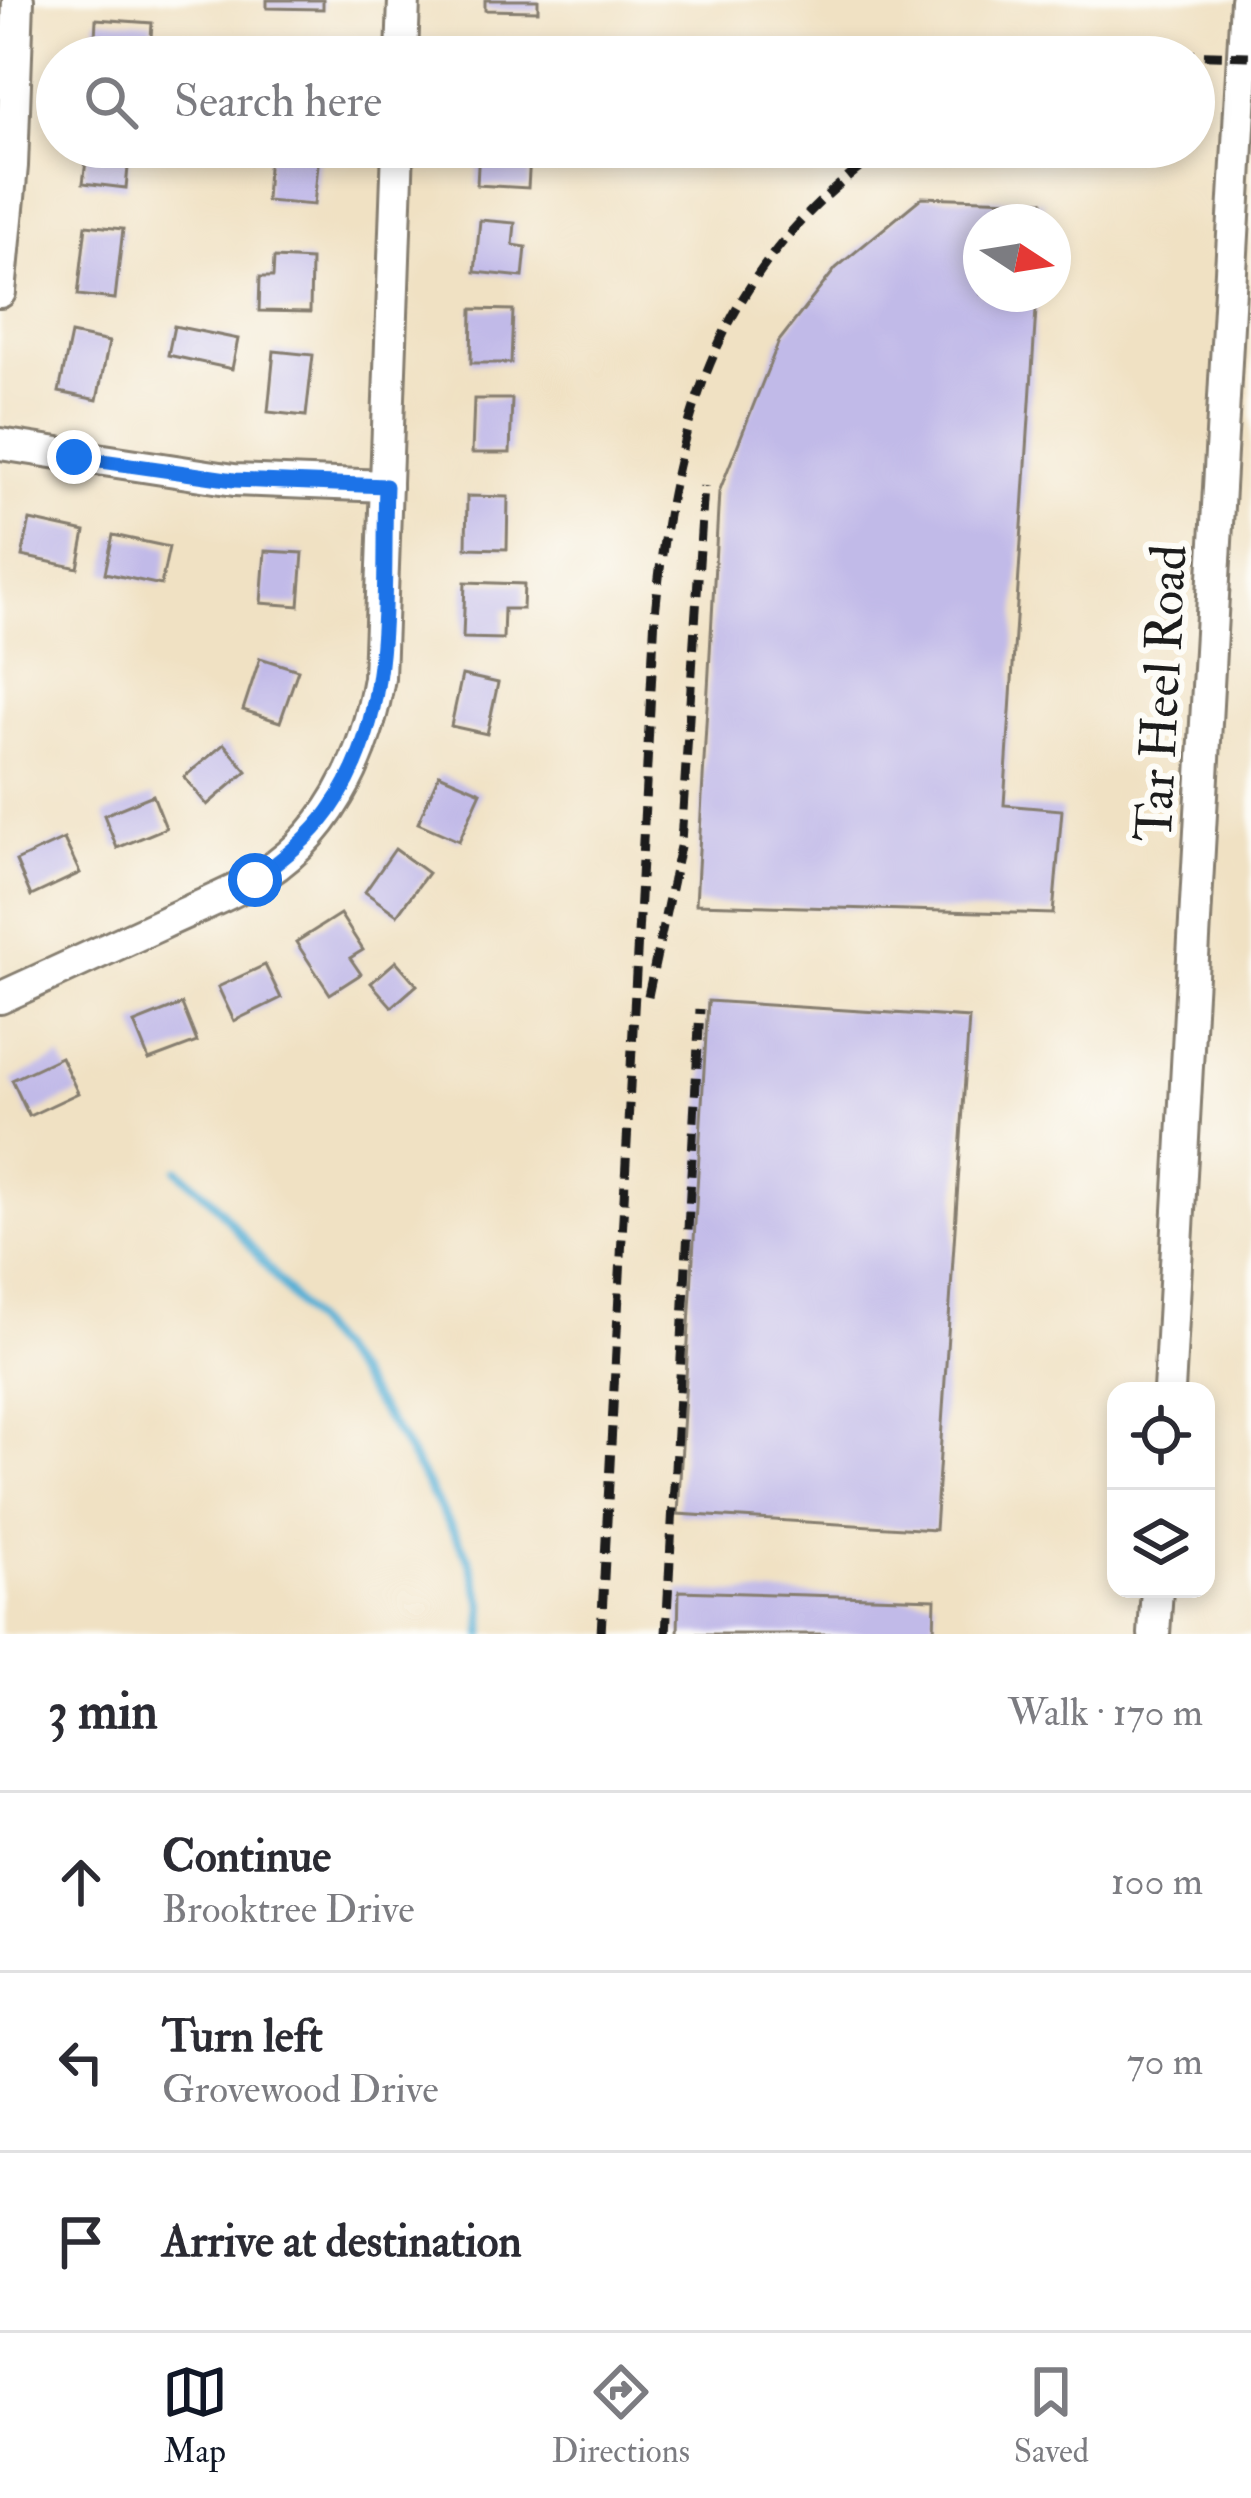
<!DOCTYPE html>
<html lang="en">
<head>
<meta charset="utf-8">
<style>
	body { margin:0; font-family:"IM FELL Double Pica",serif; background:#f2f2f3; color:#2b2b33 }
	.controls { position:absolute; right:36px; bottom:36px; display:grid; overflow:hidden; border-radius:24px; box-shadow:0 6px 18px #0003 }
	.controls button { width:108px; height:108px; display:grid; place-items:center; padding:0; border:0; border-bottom:3px solid #e1e1e2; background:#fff; color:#2b2b33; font:60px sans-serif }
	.compass { position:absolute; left:963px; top:204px; width:108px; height:108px; border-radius:50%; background:#fff; box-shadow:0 6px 18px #0003; rotate:102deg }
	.stop { position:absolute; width:36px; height:36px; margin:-27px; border:9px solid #1a73e8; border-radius:50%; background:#fff }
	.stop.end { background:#1a73e8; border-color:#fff; box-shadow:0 3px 12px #0008 }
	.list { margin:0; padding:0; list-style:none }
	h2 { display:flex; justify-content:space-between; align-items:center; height:156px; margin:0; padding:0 48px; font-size:51px }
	h2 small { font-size:39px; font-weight:400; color:#7c7c81 }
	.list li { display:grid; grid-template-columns:78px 1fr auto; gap:36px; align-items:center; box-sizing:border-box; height:180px; padding:0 48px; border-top:3px solid #e1e1e2 }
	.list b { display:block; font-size:45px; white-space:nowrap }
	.list p { margin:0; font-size:39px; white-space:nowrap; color:#7c7c81 }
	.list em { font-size:39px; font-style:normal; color:#7c7c81 }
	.icon { flex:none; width:66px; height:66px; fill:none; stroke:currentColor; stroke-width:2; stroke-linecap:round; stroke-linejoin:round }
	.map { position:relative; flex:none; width:1251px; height:1634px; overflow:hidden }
	.search { position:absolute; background:#fff; box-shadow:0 6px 18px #0003; left:36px; right:36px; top:36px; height:132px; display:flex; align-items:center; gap:30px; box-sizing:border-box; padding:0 42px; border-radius:66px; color:#7c7c81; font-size:45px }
	.sheet { height:696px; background:#fff }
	nav { display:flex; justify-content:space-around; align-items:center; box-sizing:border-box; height:168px; border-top:3px solid #e1e1e2; background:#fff; font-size:33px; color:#7c7c81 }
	nav a { display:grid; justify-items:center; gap:6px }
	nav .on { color:#111827 }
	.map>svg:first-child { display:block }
</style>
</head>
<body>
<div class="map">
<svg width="1251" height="1634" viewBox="0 0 1251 1634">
	<rect width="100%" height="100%" fill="#fdfcf7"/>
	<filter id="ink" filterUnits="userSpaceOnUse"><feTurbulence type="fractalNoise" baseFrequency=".00833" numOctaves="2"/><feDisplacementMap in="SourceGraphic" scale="24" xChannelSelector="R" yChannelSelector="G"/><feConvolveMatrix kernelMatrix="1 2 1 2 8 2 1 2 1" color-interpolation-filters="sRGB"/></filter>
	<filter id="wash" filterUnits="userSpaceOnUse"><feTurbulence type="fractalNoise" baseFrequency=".004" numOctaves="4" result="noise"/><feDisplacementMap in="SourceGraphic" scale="48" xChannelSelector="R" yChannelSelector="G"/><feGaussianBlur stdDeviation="2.7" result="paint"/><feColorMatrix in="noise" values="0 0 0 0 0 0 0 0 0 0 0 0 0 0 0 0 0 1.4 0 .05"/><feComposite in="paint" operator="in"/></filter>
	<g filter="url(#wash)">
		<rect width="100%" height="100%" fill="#f0e1c3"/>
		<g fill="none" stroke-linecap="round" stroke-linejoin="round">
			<!-- stream -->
			<polyline stroke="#58b0d5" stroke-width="9" points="178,1170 213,1201 353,1371 401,1439 469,1559 483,1604 483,1634"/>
		</g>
		<g id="blocks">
			<!-- building -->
			<g fill="#c1bae8">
				<polygon points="267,0 323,0 323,9 267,8"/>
				<polygon points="485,0 538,0 538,11 485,10"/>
				<polygon points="96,19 152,23 150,53 133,51 132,57 94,57"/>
				<polygon points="520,43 521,57 483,57 483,44"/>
				<polygon points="284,50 324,54 324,57 283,57"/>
				<polygon points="88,147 130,147 126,188 83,183"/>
				<polygon points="479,147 517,147 517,156 530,156 528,188 477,185"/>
				<polygon points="269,150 319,154 314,205 266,201"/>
				<polygon points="922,197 1043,201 1042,222 981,222 981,294 1037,294 1004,805 1062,810 1053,914 696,904 719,492 779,341 836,268"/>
				<polygon points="480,220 515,223 513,245 526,247 523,277 475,272"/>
				<polygon points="86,225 123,229 115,299 78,295"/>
				<polygon points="274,258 311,260 310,312 259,311 260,277 273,277"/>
				<polygon points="472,309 513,310 511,363 471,363"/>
				<polygon points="174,326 238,339 232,369 168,355"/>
				<polygon points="71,334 109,342 97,400 59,392"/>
				<polygon points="274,351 313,355 306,416 268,412"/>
				<polygon points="474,399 512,399 510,453 472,453"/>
				<polygon points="467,496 508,497 507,549 466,548"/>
				<polygon points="30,520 85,532 78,568 22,556"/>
				<polygon points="113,535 169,547 161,585 105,573"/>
				<polygon points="265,551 303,553 299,606 261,603"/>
				<polygon points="465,582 524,584 523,609 504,609 503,639 463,638"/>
				<polygon points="260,658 298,670 280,722 243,710"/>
				<polygon points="462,675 498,683 487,734 451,726"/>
				<polygon points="224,744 247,771 207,805 184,777"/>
				<polygon points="439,774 481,792 459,841 418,823"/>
				<polygon points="153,795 166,828 117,848 104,815"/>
				<polygon points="64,839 80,873 31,896 16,861"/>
				<polygon points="395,849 428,873 397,915 365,892"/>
				<polygon points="340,914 363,950 350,958 361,974 330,994 296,942"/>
				<polygon points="396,961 417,985 392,1007 371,983"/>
				<polygon points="265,965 281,998 234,1021 218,987"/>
				<polygon points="708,1001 969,1018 935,1530 678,1514"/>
				<polygon points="182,1004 197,1042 149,1060 134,1023"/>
				<polygon points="61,1057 78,1093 29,1116 12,1080"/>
				<polygon points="679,1591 935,1599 934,1634 678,1634"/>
			</g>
		</g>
	</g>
	<g filter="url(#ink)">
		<use href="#blocks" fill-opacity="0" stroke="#867e70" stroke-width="3"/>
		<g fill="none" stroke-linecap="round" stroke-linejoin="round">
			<defs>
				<g id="minor">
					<polyline points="402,57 404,0"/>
					<polyline points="0,292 12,166 18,0"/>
					<polyline points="0,444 234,480 386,486"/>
					<path d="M0,998C53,974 106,949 159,925C190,910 222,898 251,882C327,840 365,760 379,678L398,147"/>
					<polyline points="1169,1391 1246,0"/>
					<polyline points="1154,1634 1157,1589"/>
				</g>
			</defs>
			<!-- minor casing -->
			<use href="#minor" stroke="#867e70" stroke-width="36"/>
			<!-- minor -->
			<use href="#minor" stroke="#fff" stroke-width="30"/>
			<!-- rail -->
			<g stroke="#1c1c1c" stroke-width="9" stroke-dasharray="18 9" stroke-linecap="butt">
				<polyline points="1123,57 1170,54 1251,56"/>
				<polyline points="648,996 681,842 704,486"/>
				<path d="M601,1634L655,614C674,422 719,261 889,147"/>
				<polyline points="666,1634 700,1009"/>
			</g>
		</g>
	</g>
	<g fill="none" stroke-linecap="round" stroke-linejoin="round" filter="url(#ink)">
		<!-- route -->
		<path stroke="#1a73e8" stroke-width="15" d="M74,457L234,480L386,486C382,594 396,718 329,811C309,839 282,859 255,880"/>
	</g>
	<g text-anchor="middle" stroke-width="12" stroke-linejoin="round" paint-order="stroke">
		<!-- street labels -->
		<g font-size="51" fill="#1c1c1c" stroke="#fdfcf7">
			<text transform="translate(1160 693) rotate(-87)" y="18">Tar Heel Road</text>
		</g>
	</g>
</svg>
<div class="controls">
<button><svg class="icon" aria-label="locate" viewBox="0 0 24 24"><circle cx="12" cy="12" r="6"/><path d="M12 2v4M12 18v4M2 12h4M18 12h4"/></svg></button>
<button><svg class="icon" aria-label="layers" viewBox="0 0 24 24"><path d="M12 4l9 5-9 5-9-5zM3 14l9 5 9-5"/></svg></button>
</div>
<svg class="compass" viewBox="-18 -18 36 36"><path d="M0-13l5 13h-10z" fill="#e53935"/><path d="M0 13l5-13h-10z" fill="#7c7c81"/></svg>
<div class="stop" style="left:255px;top:880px"></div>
<div class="stop end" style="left:74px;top:457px"></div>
<div class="search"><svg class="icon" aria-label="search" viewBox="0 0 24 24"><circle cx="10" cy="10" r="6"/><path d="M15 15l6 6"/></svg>Search here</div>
</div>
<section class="sheet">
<h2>3 min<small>Walk · 170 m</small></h2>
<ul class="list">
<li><svg class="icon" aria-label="ahead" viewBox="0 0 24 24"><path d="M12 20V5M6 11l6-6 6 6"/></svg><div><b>Continue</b><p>Brooktree Drive</p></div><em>100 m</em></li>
<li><svg class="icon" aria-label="left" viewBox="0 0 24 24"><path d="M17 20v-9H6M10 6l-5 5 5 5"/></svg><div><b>Turn left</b><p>Grovewood Drive</p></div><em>70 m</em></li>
<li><svg class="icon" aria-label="arrive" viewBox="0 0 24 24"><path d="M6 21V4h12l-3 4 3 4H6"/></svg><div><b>Arrive at destination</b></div></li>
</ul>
</section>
<nav>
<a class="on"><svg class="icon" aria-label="map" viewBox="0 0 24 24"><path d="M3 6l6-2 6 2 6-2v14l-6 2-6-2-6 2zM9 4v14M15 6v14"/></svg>Map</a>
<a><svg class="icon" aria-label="directions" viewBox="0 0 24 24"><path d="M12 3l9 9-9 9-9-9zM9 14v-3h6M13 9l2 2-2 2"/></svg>Directions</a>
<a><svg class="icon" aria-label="saved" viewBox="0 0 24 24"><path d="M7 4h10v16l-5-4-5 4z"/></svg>Saved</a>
</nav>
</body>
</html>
